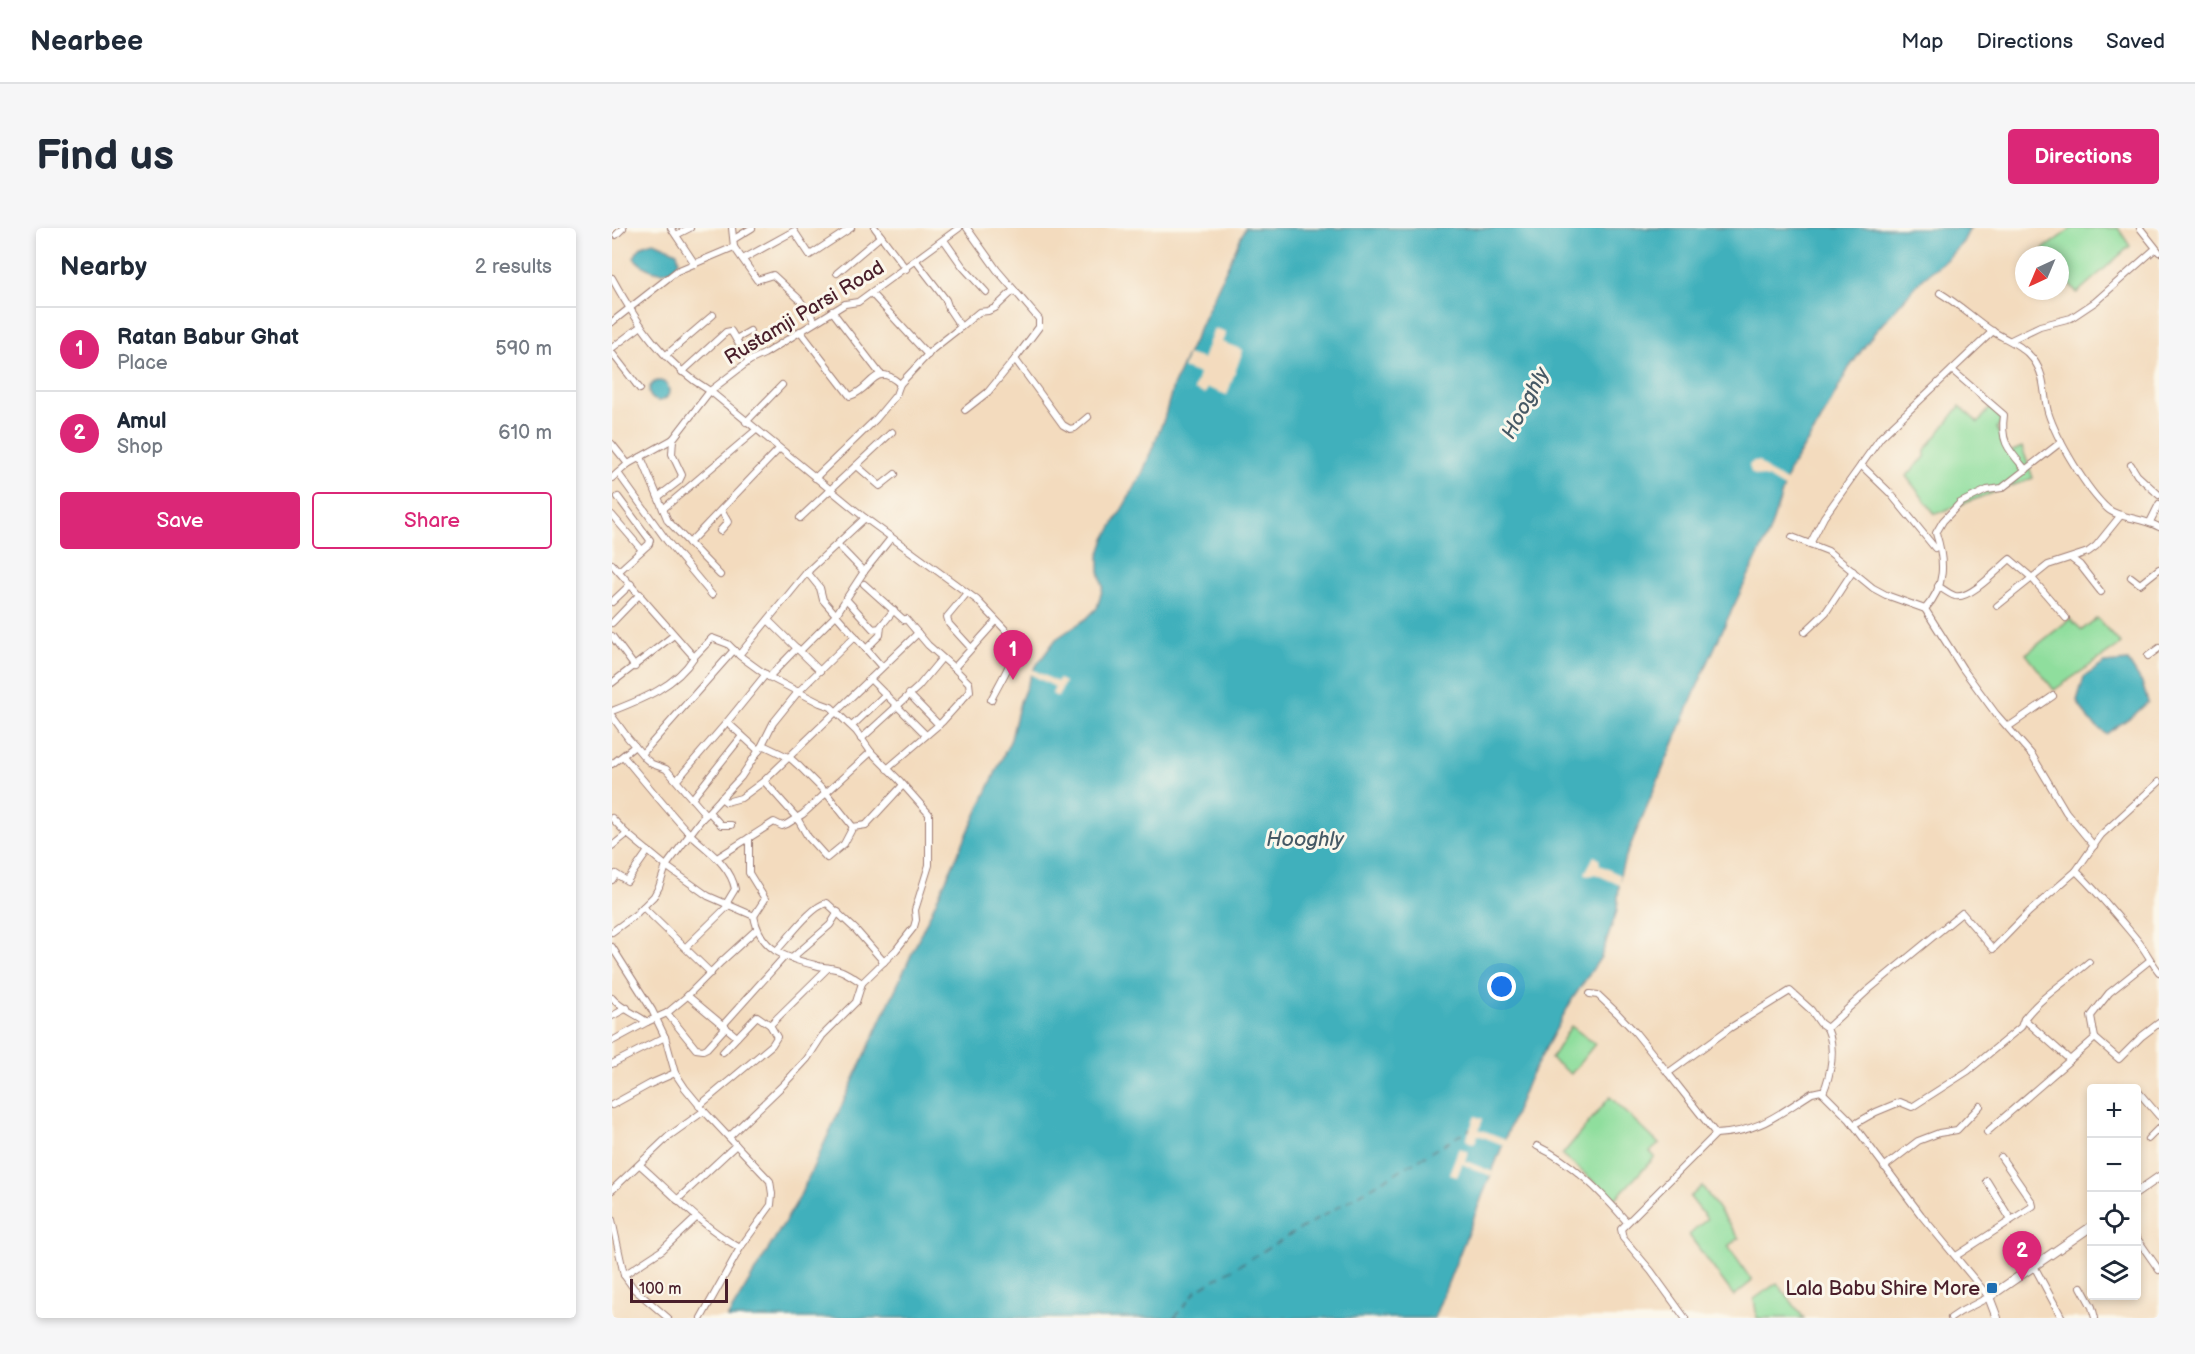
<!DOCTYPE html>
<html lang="en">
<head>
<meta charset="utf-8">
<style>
	body { margin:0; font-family:"Balsamiq Sans",sans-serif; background:#f6f6f7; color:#1f2937 }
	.controls { position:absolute; right:18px; bottom:18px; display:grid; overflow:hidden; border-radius:6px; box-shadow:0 3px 9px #0003 }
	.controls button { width:54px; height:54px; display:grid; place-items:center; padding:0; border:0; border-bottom:2px solid #e0e1e3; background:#fff; color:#1f2937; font:30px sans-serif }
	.compass { position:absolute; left:1403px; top:18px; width:54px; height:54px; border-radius:50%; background:#fff; box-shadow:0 3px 9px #0003; rotate:224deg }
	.scale { position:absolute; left:18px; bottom:15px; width:98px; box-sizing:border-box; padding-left:6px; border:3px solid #4a1f2b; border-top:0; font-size:16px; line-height:21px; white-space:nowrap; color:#4a1f2b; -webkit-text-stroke:4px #fbf7ec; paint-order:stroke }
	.you { position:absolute; left:890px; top:759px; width:21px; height:21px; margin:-15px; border:4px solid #fff; border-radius:50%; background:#1a73e8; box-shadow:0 0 0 9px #1a73e833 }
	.badge { display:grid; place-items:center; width:39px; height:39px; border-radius:50%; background:#db2777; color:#fff; font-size:20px; font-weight:700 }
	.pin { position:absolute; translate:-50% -50px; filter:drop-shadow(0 2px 3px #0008) }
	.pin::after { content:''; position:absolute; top:32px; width:21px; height:18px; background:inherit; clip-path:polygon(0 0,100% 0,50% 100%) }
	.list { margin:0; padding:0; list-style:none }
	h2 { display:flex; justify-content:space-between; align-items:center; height:78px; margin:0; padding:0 24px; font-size:26px }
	h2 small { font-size:20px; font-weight:400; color:#747a83 }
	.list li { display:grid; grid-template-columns:39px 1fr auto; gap:18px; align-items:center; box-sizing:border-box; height:84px; padding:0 24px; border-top:2px solid #e0e1e3 }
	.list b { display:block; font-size:22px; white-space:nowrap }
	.list p { margin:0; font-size:20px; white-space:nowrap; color:#747a83 }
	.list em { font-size:20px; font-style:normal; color:#747a83 }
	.actions { display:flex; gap:12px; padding:18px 24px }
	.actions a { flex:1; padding:14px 0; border:2px solid #db2777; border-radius:6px; text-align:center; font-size:21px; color:#db2777 }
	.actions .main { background:#db2777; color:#fff }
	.icon { flex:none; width:33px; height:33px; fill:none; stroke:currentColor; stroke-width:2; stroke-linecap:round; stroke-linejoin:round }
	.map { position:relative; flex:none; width:1547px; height:1090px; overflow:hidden; border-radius:6px }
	header { display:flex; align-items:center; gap:36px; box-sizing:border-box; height:84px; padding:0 30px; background:#fff; border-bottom:2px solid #e0e1e3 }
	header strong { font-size:28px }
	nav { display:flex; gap:33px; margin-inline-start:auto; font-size:21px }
	.intro { display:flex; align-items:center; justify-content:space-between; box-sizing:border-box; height:144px; padding:0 36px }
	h1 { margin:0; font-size:42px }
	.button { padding:15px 27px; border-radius:6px; background:#db2777; color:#fff; font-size:21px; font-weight:700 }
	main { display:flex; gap:36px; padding:0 36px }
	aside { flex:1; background:#fff; border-radius:6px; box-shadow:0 3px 9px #0003 }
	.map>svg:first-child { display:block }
</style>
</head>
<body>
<header>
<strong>Nearbee</strong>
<nav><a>Map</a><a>Directions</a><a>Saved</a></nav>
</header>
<div class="intro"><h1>Find us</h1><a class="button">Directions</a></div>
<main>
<aside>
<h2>Nearby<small>2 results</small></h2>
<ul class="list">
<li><span class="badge">1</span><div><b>Ratan Babur Ghat</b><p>Place</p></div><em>590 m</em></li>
<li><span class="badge">2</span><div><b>Amul</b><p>Shop</p></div><em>610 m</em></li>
</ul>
<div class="actions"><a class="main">Save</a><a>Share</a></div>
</aside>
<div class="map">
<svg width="1547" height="1090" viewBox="0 0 1547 1090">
	<rect width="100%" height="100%" fill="#fbf7ec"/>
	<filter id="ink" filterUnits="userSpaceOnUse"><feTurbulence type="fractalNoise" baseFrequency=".0167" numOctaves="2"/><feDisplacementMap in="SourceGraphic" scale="12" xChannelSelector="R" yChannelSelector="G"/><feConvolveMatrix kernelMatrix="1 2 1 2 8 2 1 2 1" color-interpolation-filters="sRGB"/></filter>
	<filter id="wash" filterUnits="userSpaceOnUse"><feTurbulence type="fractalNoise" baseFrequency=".008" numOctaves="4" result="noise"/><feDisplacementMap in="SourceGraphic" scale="24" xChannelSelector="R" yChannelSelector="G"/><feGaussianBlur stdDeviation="1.35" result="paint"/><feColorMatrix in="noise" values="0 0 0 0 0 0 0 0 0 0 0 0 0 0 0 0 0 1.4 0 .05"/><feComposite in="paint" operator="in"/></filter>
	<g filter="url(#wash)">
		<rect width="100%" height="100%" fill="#f3dbbe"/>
		<!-- green -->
		<g fill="#8fde9d" stroke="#6c7e64" stroke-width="1.5">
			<polygon points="1460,0 1506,0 1518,18 1465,65 1448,44 1448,27 1434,27 1430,22"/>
			<polygon points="1348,178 1366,195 1379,179 1390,192 1385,200 1396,225 1410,219 1421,250 1323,286 1294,248 1313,229 1313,222"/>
			<polygon points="1485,390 1509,416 1442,462 1414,426 1458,391 1470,402"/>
			<polygon points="959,798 983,816 959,846 939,831"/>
			<polygon points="998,869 1047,916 1038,924 1043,929 1003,971 950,927"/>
			<polygon points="1090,958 1127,1010 1116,1018 1140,1053 1122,1068 1077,1007 1095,991 1078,969"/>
			<polygon points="1165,1055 1192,1090 1145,1090 1142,1071"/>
		</g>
		<!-- water -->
		<g fill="#41b0bc" stroke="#466874" stroke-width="1.5">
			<polygon points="633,0 1358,0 1351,14 1334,32 1311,50 1263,104 1237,140 1207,196 1178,240 1157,305 1116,390 1086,457 1012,633 1008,647 1005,683 989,729 961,770 916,853 822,1090 115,1090 186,972 399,511 408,474 421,442 444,411 475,390 485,380 491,359 487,343 487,328 493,311 530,246 552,191 561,158"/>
			<path d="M42,14L65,24L67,33C57,52 34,43 22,30C26,20 31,16 42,14Z"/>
			<circle cx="47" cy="163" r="10"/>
			<polygon points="1516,433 1530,455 1536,474 1523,486 1494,506 1477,492 1465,473 1472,449 1493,435"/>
		</g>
		<!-- pier -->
		<g fill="#f3dbbe">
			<polygon points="602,100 614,105 610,114 631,122 615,167 596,160 593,166 582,162 587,146 571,140 576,126 591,131"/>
			<polygon points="1142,233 1147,233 1156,243 1176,254 1174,261 1156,250 1143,247 1139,244 1137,237"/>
			<polygon points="418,440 445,454 447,451 453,454 446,469 440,466 443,459 416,445"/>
			<polygon points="982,628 987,631 988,637 1008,647 1008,657 983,646 977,648 973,645"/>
			<polygon points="863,888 871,891 867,901 896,912 894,918 866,907 862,916 854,912"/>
			<polygon points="847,920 856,923 853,933 881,944 879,948 850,936 845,949 837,946"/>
		</g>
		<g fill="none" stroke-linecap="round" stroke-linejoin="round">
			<!-- ferry -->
			<polyline stroke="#465965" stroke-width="1.5" stroke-dasharray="8 6" stroke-linecap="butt" points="562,1090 585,1062 858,901"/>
		</g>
	</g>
	<g filter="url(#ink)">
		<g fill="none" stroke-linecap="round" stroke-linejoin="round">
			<defs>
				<g id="minor">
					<polyline points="59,0 83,36"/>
					<polyline points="120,0 122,19 145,52 161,47 187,71 203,93"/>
					<polyline points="263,0 294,41"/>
					<polyline points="1528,0 1547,24"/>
					<polyline points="4,7 11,0"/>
					<polyline points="64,7 78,0"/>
					<polyline points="122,11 140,0"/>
					<polyline points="332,12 351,39 374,64"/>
					<polyline points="131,31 182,3 198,27 239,0"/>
					<polyline points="225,45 269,8"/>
					<path d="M0,50C26,97 51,135 98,163L253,290L365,372L403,412C406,427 386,457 379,472"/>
					<polyline points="259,65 316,127"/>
					<path d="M1328,65C1348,77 1362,91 1380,103C1395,112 1410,117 1421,131C1434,148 1431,166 1436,184C1444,210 1475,263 1496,281C1506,290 1531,290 1547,299"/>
					<polyline points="220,83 269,147"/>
					<polyline points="0,94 65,43 122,19"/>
					<polyline points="349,99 367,84 376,83 383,80 402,62"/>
					<path d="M188,103L238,168C261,161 262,132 288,156"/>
					<polyline points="124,111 138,103"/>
					<polyline points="1399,112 1428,98 1459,90 1483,74 1543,21"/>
					<polyline points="0,120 29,98"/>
					<polyline points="0,125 28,161"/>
					<polyline points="53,128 101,87"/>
					<polyline points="403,131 451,197 458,201 463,200 476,189"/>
					<path d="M1340,142L1392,187C1388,215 1397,222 1414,242"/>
					<polyline points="70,144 114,104 119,103 137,133"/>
					<polyline points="353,182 376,164 403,131 427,99 427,91 385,42 355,0"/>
					<polyline points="134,194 170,157"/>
					<polyline points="0,216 16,236"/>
					<polyline points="29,229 56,293 108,347"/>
					<polyline points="1249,237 1278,265 1323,320"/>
					<polyline points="1519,237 1525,247 1547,267"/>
					<polyline points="245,238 268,258 283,246"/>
					<polyline points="6,245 55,313 100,367"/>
					<polyline points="0,250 16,236 61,211 98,163 137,133 152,126 233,76 246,74 347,0"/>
					<polyline points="203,250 264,191 284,167 288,156 321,121 349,99 337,81 334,72 304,33"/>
					<polyline points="6,269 38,312 37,316 7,343"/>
					<polyline points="46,269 67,253 70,247 60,226 61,211"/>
					<polyline points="51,281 144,202"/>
					<polyline points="0,287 30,322"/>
					<polyline points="188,290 280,204"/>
					<polyline points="1538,294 1547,276"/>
					<polyline points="108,303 116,294 109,282"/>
					<polyline points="1180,309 1216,323 1261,360 1274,367 1313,381 1351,441 1384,486 1420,527 1454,584 1482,618"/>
					<polyline points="77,315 167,221"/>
					<polyline points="1198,316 1212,289 1269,209 1381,103"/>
					<polyline points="226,317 252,344"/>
					<polyline points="1460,331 1468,337 1489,364"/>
					<polyline points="0,336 82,429 100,410 116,416 128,428 157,449 208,475 219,479 244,503 259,524 287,552 317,586 317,637 303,682 304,692 302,699 284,722 250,755"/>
					<polyline points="195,344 208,360 211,372 269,438"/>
					<polyline points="1519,349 1528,356 1547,341"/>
					<polyline points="252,356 292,392"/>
					<path d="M1326,358C1331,361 1337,366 1343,368C1358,372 1387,340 1398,331L1419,349L1454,390"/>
					<polyline points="355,365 335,389 337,396 359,420"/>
					<polyline points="0,374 19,356"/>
					<polyline points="1385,378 1436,337 1476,324 1484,318 1509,287"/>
					<path d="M1313,381C1334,358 1333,334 1324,305L1331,293L1348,275L1375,262L1390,260L1449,214"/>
					<polyline points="294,391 316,417 342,440"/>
					<polyline points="156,392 208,443"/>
					<polyline points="0,395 28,366"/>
					<polyline points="268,400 261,401 234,371 251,345 279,310"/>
					<polyline points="1193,404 1214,384 1241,343"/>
					<polyline points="0,408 23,439"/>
					<polyline points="254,421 268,407 269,398 282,382"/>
					<polyline points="188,423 224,387 234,371"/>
					<polyline points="127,427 195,344 253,290"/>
					<polyline points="1536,428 1547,420"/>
					<polyline points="157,449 185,420"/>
					<polyline points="258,451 314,507"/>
					<polyline points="0,455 62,407"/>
					<polyline points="297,466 327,497"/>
					<path d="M0,483C31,471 64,458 82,429"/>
					<polyline points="0,488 16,510 34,531 40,536 54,541 94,587"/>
					<polyline points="115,494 147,523"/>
					<polyline points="240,498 274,466"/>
					<polyline points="1396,499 1441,468"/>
					<polyline points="249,511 306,459 330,430"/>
					<polyline points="149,519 153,518 178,530 188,539 215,566 241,599"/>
					<polyline points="30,526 122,422"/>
					<path d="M11,528C32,553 53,579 75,603C92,621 118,635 123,661L114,676"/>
					<polyline points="0,536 23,518"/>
					<polyline points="275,541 330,494 358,463 357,455 342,440 384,393"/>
					<polyline points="65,552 115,494 154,446"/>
					<polyline points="152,553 185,590 196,609 215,630 232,616 241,599 254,597 291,557"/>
					<polyline points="109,570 114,574 129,570 152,553 306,405"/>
					<polyline points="80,571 130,508"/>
					<polyline points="97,584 109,597 119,597"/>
					<path d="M0,590L13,604L54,638L96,668L142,688C148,722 173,730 203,737C211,740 222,739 230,743C237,746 244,751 250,755L244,774L210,808L195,831L171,857L117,909"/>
					<polyline points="137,610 137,645 153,671 142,688"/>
					<polyline points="0,618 15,606"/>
					<polyline points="105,630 162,594 170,598 175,596 191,586 259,524"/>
					<polyline points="1464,643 1489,607 1547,554"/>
					<polyline points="0,652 4,646 15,653 36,623"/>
					<polyline points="31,679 99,745"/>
					<polyline points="0,704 23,687 42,668 47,659 54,638 88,593 129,549 149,519 161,495 186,464 243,408"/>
					<polyline points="0,719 40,782 53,809 63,845 73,860 92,883 158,953 160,966 159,977 128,1020 89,1090"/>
					<polyline points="74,719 117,677"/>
					<path d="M164,723C176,711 199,678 215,675L244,702L272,734"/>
					<polyline points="180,730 218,697 226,684"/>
					<path d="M978,766L986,767L1005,785L1023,804L1056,845L1118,800L1178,763L1199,782L1208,795L1215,800L1255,763L1350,685L1381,721L1417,684L1464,643C1486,664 1506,689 1526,713C1534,723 1539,734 1547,744"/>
					<polyline points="76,768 125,809"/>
					<path d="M0,770C8,780 24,786 35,794L55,785L73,770L109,734L144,702"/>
					<polyline points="55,785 84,821 91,822 95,820 114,799"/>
					<polyline points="0,788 15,780"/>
					<path d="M1412,791C1430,768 1455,753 1477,734"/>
					<polyline points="111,797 173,728"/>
					<polyline points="1483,810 1479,788 1497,765 1537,733"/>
					<polyline points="0,813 35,794"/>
					<polyline points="111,824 145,788 158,797 216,740"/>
					<polyline points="0,836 53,809"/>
					<polyline points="1056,845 1104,906 1009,1001 1011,1010 1039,1043 1073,1090"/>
					<polyline points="1524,861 1547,888"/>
					<path d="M1211,865C1219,846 1224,820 1215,800"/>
					<polyline points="0,877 38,856 63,845"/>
					<polyline points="87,878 160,817 165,809 158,797"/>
					<polyline points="1241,897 1264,884 1288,874 1300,879 1356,843 1409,799 1412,791 1458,832 1483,810 1507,831 1530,808 1547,795"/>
					<polyline points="1375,904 1458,832"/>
					<path d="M1104,906C1147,904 1165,887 1200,865L1209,863L1238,892L1309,987L1377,1069L1348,1084L1339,1090"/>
					<polyline points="1536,911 1547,900"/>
					<path d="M925,918C960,934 990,965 1015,994"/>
					<path d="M28,937C61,966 89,998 128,1020"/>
					<polyline points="1272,939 1306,913 1327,905 1345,902 1368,878"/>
					<polyline points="1375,953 1399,992"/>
					<polyline points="0,962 57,908 92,883"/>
					<polyline points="65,972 124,917"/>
					<polyline points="0,992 12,1047 22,1061 56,1090"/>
					<polyline points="1524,1009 1547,1042"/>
					<polyline points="1344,1028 1421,978 1420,974 1389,929"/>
					<polyline points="1422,1038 1450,1090"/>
					<polyline points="12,1047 50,1022 84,990"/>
					<polyline points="1469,1059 1480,1079 1483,1090"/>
				</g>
				<g id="tertiary">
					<polyline points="1524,965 1547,949"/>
					<polyline points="1385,1090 1377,1069 1480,998"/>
				</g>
			</defs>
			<!-- minor casing -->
			<use href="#minor" stroke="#9e7d74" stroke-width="8"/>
			<!-- tertiary casing -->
			<use href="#tertiary" stroke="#9e7d74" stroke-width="10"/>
			<!-- minor -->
			<use href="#minor" stroke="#fff" stroke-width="6"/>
			<!-- tertiary -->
			<use href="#tertiary" stroke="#fff" stroke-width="8"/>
		</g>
	</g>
	<!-- markers -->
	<rect fill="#1f6fb2" stroke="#fbf7ec" stroke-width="2" x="1374" y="1054" width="12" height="12" rx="3"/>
	<g text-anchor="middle" stroke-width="6" stroke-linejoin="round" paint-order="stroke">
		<!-- street labels -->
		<g font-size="20" fill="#4a1f2b" stroke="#fbf7ec">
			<text transform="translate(192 84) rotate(-31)" y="7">Rustamji Parsi Road</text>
		</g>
		<!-- poi labels -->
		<g font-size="20" fill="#4a1f2b" stroke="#fbf7ec" text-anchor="end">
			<text x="1368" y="1067">Lala Babu Shire More</text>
		</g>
		<!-- water labels -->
		<g font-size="21" font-style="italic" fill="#465965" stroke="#fbf7ec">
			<text transform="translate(913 175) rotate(-62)" y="7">Hooghly</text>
			<text x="693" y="618">Hooghly</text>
		</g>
	</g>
</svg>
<div class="controls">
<button>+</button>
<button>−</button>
<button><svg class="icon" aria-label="locate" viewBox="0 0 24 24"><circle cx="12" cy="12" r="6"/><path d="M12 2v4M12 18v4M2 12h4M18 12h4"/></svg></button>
<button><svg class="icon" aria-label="layers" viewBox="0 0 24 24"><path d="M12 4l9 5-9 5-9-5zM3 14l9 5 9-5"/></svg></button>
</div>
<svg class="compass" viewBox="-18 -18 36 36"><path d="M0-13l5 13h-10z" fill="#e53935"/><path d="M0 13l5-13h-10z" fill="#747a83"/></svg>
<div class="scale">100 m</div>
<div class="you"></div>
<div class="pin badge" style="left:401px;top:452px">1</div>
<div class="pin badge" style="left:1410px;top:1053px">2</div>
</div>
</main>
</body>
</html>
